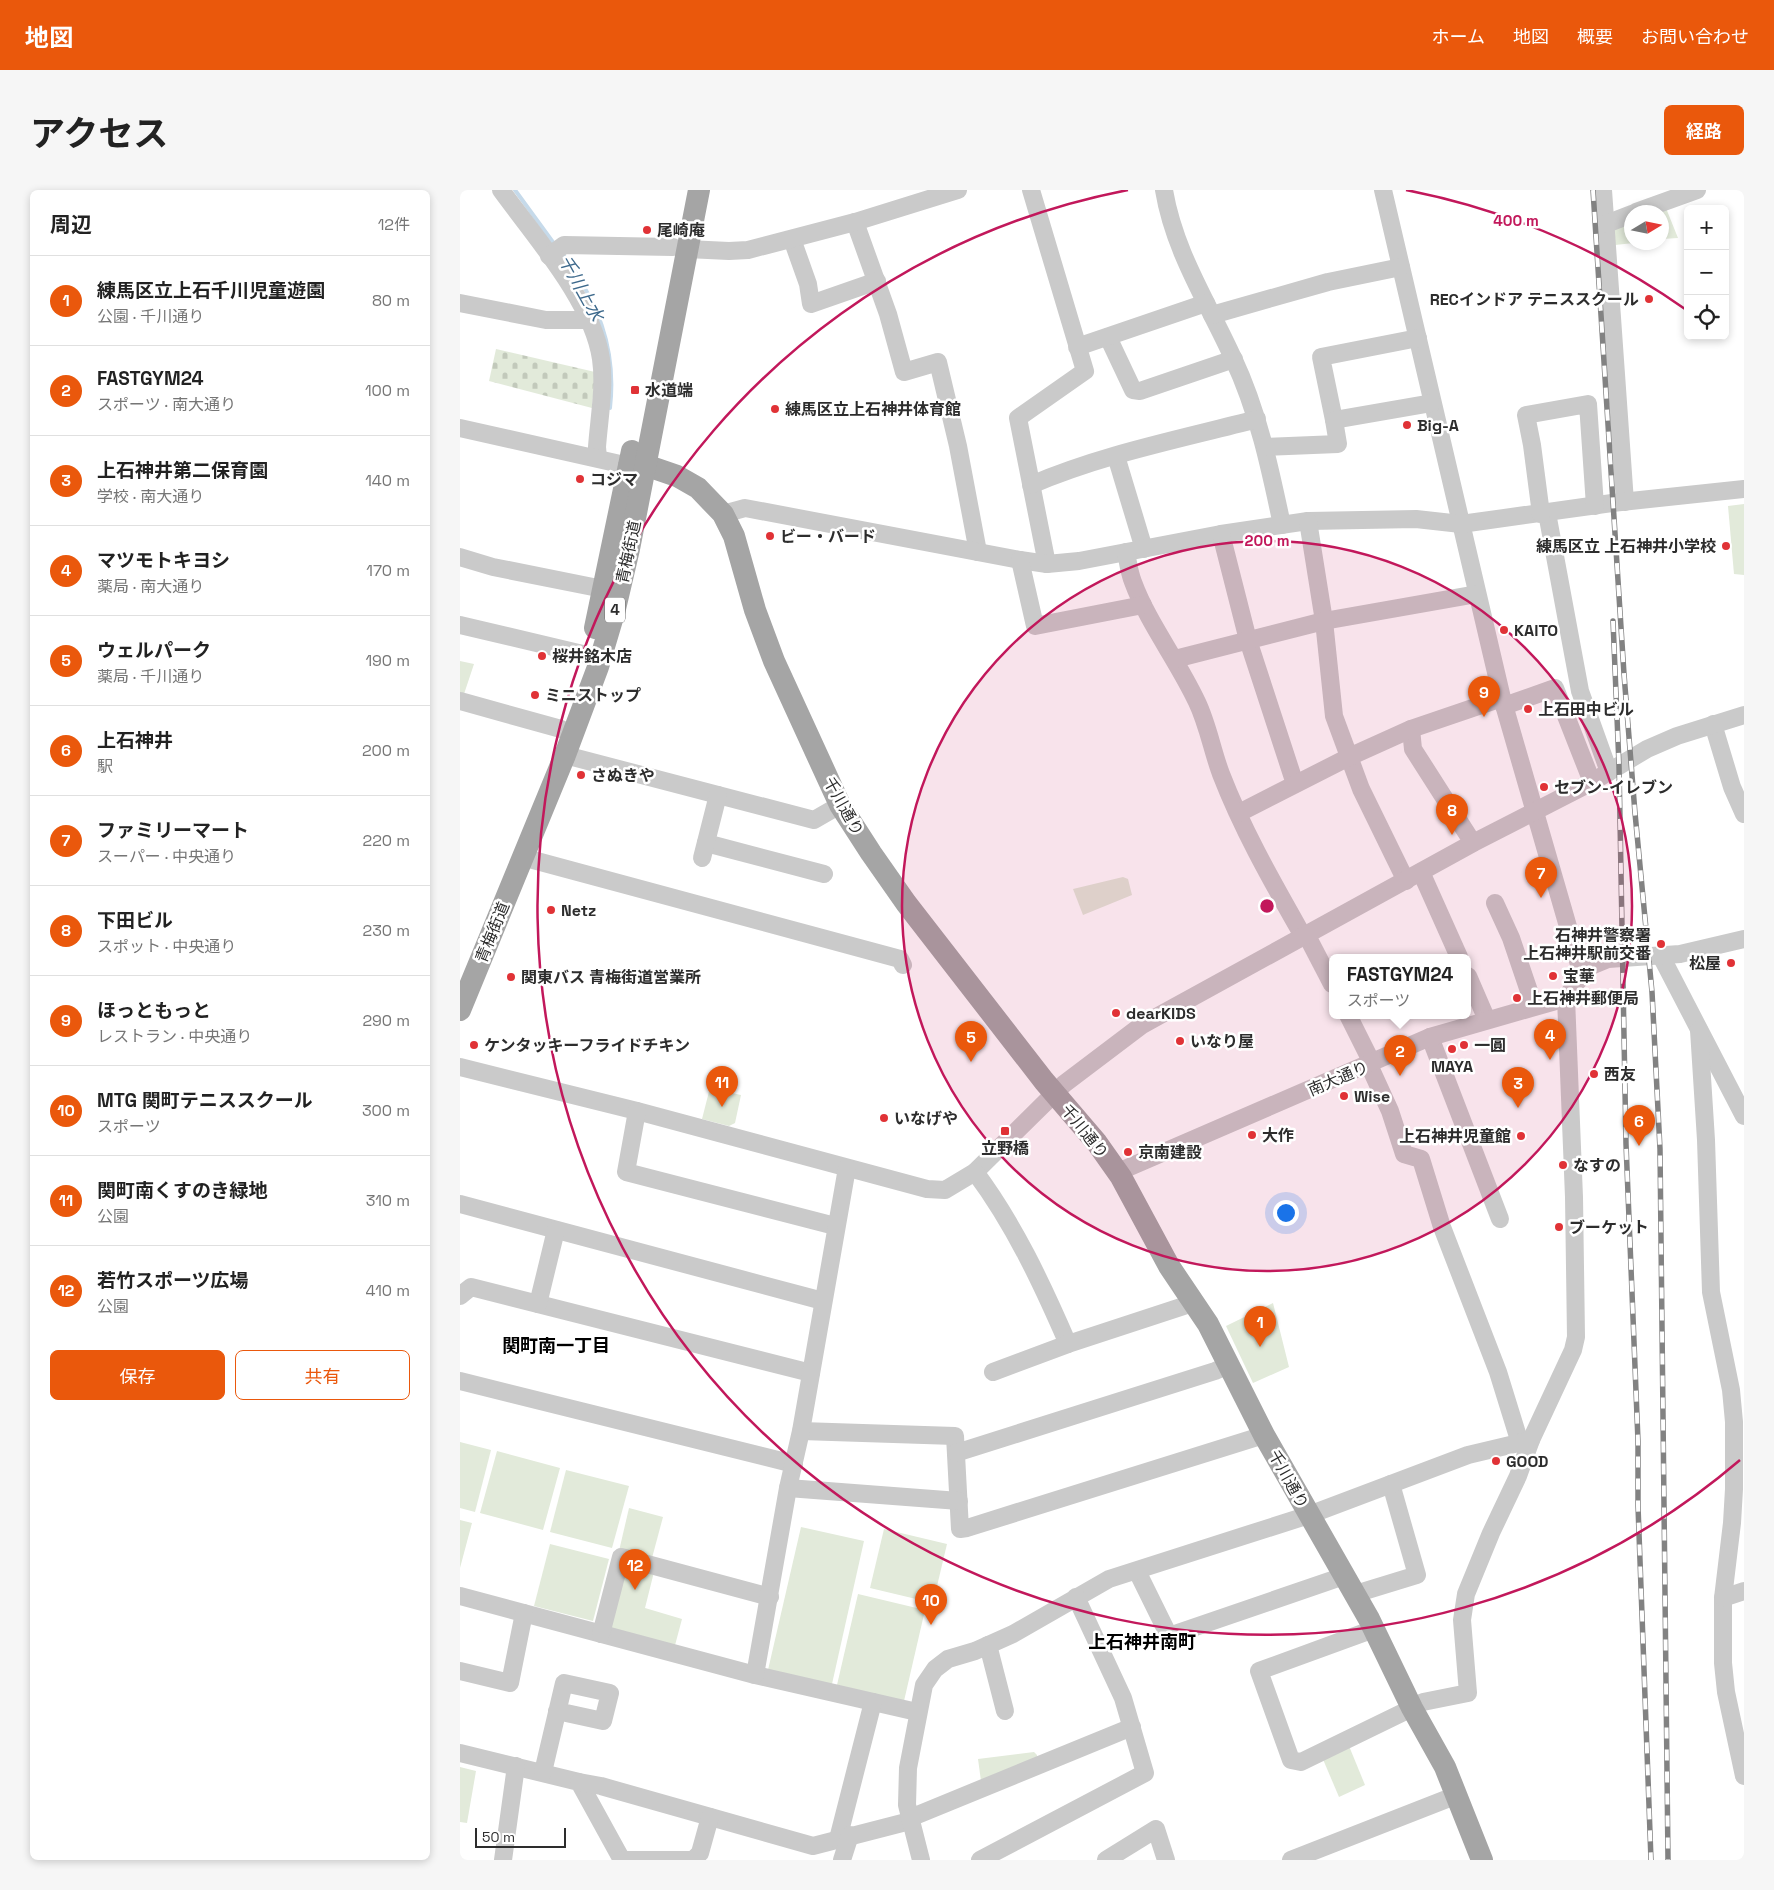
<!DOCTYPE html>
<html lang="ja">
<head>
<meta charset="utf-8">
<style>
	body { margin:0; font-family:"Space Grotesk","Noto Sans JP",sans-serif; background:#f6f6f6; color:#222 }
	.controls { position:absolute; right:15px; top:15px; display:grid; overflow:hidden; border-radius:8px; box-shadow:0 2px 8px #0003 }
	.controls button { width:45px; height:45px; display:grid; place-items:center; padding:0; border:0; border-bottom:1px solid #e0e0e0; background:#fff; color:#222; font:25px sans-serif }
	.compass { position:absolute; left:1164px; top:15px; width:45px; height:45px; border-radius:50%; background:#fff; box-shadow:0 2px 8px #0003; rotate:80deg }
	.scale { position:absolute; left:15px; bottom:12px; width:91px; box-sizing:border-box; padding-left:5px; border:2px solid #2d2d2d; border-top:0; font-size:14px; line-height:18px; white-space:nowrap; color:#2d2d2d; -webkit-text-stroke:4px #fff; paint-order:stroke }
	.you { position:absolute; left:825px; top:1022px; width:18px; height:18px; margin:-12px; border:4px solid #fff; border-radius:50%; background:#1a73e8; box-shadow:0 0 0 8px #1a73e833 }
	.badge { display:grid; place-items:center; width:32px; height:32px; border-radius:50%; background:#ea580c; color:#fff; font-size:16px; font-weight:700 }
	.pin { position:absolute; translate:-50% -41px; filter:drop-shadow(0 1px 2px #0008) }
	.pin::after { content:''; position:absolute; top:26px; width:18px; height:15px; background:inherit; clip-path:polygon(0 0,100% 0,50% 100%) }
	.popup { position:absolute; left:869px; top:764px; width:142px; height:65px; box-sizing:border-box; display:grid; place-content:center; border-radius:8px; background:#fff; filter:drop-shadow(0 1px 4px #0005); font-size:16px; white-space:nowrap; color:#767676 }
	.popup b { font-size:19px; color:#222 }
	.popup::after { content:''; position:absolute; left:50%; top:100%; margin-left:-10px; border:10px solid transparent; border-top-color:#fff }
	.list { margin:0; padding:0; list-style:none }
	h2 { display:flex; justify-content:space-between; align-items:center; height:65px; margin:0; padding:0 20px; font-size:21px }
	h2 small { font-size:16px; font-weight:400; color:#767676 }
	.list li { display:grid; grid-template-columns:32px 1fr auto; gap:15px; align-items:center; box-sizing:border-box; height:90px; padding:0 20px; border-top:1px solid #e0e0e0 }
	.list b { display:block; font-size:19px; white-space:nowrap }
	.list p { margin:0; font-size:16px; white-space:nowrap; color:#767676 }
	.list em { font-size:16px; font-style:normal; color:#767676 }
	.actions { display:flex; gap:10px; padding:15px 20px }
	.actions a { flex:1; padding:11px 0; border:1px solid #ea580c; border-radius:8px; text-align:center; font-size:18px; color:#ea580c }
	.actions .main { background:#ea580c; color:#fff }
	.icon { flex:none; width:28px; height:28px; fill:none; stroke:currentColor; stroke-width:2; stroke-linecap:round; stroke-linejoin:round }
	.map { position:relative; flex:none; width:1284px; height:1670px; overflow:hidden; border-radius:8px }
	header { display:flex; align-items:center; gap:30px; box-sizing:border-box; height:70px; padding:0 25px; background:#ea580c; color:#fff }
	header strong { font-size:24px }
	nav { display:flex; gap:28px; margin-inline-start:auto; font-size:18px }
	.intro { display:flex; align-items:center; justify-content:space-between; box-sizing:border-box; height:120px; padding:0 30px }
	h1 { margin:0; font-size:35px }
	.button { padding:12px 22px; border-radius:8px; background:#ea580c; color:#fff; font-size:18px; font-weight:700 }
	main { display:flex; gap:30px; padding:0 30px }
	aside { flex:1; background:#fff; border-radius:8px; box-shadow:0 2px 8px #0003 }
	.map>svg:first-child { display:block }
</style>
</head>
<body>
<header>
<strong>地図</strong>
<nav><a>ホーム</a><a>地図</a><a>概要</a><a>お問い合わせ</a></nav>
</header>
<div class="intro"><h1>アクセス</h1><a class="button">経路</a></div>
<main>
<aside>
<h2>周辺<small>12件</small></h2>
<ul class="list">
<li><span class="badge">1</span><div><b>練馬区立上石千川児童遊園</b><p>公園 · 千川通り</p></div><em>80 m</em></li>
<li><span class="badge">2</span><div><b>FASTGYM24</b><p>スポーツ · 南大通り</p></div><em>100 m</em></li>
<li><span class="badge">3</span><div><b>上石神井第二保育園</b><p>学校 · 南大通り</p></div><em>140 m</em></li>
<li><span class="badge">4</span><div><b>マツモトキヨシ</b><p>薬局 · 南大通り</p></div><em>170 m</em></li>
<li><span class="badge">5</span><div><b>ウェルパーク</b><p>薬局 · 千川通り</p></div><em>190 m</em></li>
<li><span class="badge">6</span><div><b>上石神井</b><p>駅</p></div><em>200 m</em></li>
<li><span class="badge">7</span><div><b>ファミリーマート</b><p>スーパー · 中央通り</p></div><em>220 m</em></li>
<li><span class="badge">8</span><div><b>下田ビル</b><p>スポット · 中央通り</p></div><em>230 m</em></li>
<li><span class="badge">9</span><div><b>ほっともっと</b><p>レストラン · 中央通り</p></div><em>290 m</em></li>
<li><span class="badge">10</span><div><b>MTG 関町テニススクール</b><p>スポーツ</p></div><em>300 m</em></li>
<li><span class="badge">11</span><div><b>関町南くすのき緑地</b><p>公園</p></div><em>310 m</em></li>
<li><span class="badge">12</span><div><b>若竹スポーツ広場</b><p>公園</p></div><em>410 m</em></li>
</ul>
<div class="actions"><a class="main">保存</a><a>共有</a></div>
</aside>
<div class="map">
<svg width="1284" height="1670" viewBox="0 0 1284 1670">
	<defs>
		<pattern id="cemetery-stones" width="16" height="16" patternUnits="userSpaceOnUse" patternTransform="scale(1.25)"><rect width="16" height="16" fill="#e2eada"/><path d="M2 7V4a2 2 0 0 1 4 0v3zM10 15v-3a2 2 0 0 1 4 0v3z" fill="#c2c9bb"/></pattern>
	</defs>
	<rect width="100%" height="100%" fill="#fff"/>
	<!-- green -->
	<g fill="#e2eada">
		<polygon points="1206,18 1218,48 1202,49 1202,22 1194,22"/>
		<polygon points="1171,30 1172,52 1174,53 1155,55 1153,40"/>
		<polygon points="1284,314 1284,385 1274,384 1268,316"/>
		<polygon points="0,471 14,474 3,507 0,506"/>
		<polygon points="663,687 668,689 672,705 623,725 613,699"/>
		<polygon points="254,882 271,887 275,893 272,903 281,905 275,933 269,936 242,929"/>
		<polygon points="813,1113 829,1177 793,1193 766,1136"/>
		<polygon points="0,1252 31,1260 15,1322 0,1318"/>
		<polygon points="37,1261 100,1278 83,1340 20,1323"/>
		<polygon points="106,1280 169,1296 152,1358 90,1342"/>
		<polygon points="169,1318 203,1327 192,1368 159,1361"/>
		<polygon points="0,1330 12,1333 0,1378"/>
		<polygon points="341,1337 404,1351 372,1494 308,1480"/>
		<polygon points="424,1339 487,1354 473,1413 410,1398"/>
		<polygon points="90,1354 149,1369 133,1431 74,1416"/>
		<polygon points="173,1377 194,1382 185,1418 222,1429 214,1459 148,1438 166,1380"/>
		<polygon points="398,1404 465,1420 444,1511 377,1495"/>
		<polygon points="889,1556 905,1595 879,1607 862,1567"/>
		<polygon points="574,1562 577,1565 577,1568 521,1591 518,1569"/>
		<polygon points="0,1577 16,1581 7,1633 0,1632"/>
	</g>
	<!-- cemetery -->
	<polygon fill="url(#cemetery-stones)" points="36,159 135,182 132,218 29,191"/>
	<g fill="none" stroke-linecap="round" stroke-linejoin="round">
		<!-- stream -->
		<g stroke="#c6daea" stroke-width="4">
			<polyline points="55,0 95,55"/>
			<path d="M101,62C137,110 157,157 150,218"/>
		</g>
		<!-- minor -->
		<g stroke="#cacaca" stroke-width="18">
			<path d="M41,0C75,47 133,112 141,169C145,197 139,229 137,257L138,268"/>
			<polyline points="571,0 625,181 558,228 587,374"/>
			<path d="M704,0C714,61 748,113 773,168C798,221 810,278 822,335"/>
			<polyline points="923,0 1042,508 1122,785"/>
			<polyline points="1143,0 1165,312"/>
			<polyline points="1176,22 1237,0"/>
			<polyline points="395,32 428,124 444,182 478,172 498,256 518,362"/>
			<polyline points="1146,34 1172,24"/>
			<polyline points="332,49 348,94 351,114 417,91"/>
			<polyline points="227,59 269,61 288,60 395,32 498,0"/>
			<polyline points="89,66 104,55 213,57"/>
			<polyline points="0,113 86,130 130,130"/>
			<polyline points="752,125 868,92 941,77"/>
			<polyline points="648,147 673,200 680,201 774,169"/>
			<polyline points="617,157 746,113"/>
			<polyline points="874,230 861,167 958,148"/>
			<polyline points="0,238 169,276"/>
			<polyline points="805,257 878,254 874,230 972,213"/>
			<polyline points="656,266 684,359"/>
			<path d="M571,295C643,264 721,249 797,229"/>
			<polyline points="1087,323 1120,501 1149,582"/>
			<polyline points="263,324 285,318 560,370 587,374 619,371 761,344 848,331 956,329 1001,334 1152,313 1284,299"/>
			<polyline points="1081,324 1072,255 1066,225 1128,214 1135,316"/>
			<polyline points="848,331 864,431 874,526 901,599 946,691"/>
			<polyline points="761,344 788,450 835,594"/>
			<path d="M666,362C668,372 669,382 673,392C688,433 718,471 737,512C748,535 752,560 761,584C783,641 813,693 843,746"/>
			<polyline points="0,367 33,377 143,399"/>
			<polyline points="560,370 575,436 683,415"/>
			<polyline points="0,435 127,465"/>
			<polyline points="715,469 864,431 1017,404"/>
			<polyline points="0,511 101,539"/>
			<polyline points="1044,516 1095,498 1132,592"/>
			<polyline points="1253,534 1272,597 1284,624"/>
			<polyline points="951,539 953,559 1013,653"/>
			<polyline points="105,565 354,630 380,615"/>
			<polyline points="779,623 889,567 951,539 1042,508"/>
			<polyline points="246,653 364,684"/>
			<polyline points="62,667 440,769 443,775"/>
			<polyline points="242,668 258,605"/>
			<polyline points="961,682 999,767"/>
			<polyline points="1035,713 1051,748 1074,816"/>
			<polyline points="846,744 872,794"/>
			<polyline points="1201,766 1284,926"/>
			<polyline points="1008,786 1027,830"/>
			<polyline points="888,825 912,873"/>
			<polyline points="1239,840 1246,950 1251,1102 1271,1200 1274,1232 1274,1299 1272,1333 1263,1408 1263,1473 1266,1502 1284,1586"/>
			<polyline points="970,847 1040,1029"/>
			<polyline points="909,875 930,921 944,964 961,969 982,1037 1038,1182 1060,1253"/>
			<polyline points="0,877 177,921 467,999 485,1000 515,982 604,894 682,835 1013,653 1132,592 1187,559 1217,546 1284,525"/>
			<polyline points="177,921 166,982 375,1036"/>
			<path d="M515,982C554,1034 582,1094 608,1154"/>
			<polyline points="658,982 970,847 1106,808 1122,785 1131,776 1148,769 1220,764 1284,749"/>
			<polyline points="0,1014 363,1111"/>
			<polyline points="0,1106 11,1097 351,1183"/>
			<polyline points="78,1114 96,1040"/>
			<polyline points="533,1182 608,1154 733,1113"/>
			<polyline points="0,1191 334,1274"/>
			<polyline points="341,1241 495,1246 500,1339 507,1338 804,1245"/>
			<polyline points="496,1263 755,1181 769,1175"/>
			<polyline points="328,1298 499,1311"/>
			<polyline points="677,1381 709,1446 884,1386"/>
			<polyline points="895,1404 957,1385 931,1294"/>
			<polyline points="0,1406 295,1485 457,1522"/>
			<polyline points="1263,1408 1284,1401"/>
			<polyline points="914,1439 799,1481 831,1570 841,1572 952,1518"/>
			<polyline points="141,1444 161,1367 310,1407"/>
			<polyline points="528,1455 545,1521"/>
			<polyline points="0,1481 50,1493 64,1423"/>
			<polyline points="295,1485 328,1298 341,1241 387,978"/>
			<polyline points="963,1512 1008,1503 1002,1430 1006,1404 1031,1343 1058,1286 1071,1250"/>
			<polyline points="0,1563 119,1592 162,1670"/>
			<polyline points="83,1582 104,1493 150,1503 143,1531 97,1521"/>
			<polyline points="119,1592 141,1596 353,1656 450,1631"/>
			<polyline points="450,1628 672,1537"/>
			<polyline points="378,1649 413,1512"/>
			<polyline points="43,1670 56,1576"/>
			<polyline points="162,1670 233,1670 240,1663 250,1627"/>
			<polyline points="382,1670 390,1645"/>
			<polyline points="461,1670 447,1615 448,1578 464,1495 475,1479 488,1469 515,1461 553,1444 649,1389 849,1325 1008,1265 1071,1250 1113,1160 1116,1147 1114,1007 1106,808"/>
			<polyline points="520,1670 685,1583 663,1508 616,1407"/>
			<polyline points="646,1670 696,1639 706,1670"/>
			<polyline points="831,1670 997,1605"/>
		</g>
		<!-- major -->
		<g stroke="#a5a5a5" stroke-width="22">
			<polyline points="169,276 185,275 217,286 238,298 263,324 274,346 295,420 314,471 380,615 411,663 446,713 584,891 637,953 661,987 709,1076 748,1134 804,1245 909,1429 952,1518 985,1577 1022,1670"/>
			<polyline points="135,438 172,261"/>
			<polyline points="0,820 105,565 138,477 154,423 169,359 239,0"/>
		</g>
		<defs>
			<g id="rail">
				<polyline points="1133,0 1164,484 1175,623 1192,802 1200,959 1208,1670"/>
				<polyline points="1153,431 1159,575 1166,954 1178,1251 1178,1316 1191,1670"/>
			</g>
		</defs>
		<!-- rail casing -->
		<use href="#rail" stroke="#828282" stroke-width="5.5"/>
		<!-- rail -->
		<use href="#rail" stroke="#fff" stroke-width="4" stroke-dasharray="11" stroke-linecap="butt"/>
	</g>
	<!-- distance rings -->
	<circle cx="807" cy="716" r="365" fill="#c2185b" fill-opacity=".12"/>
	<g fill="none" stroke="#c2185b" stroke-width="2.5">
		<circle cx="807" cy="716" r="365"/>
		<path d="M1280 1270A729 729 0 1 1 668 0M946 0A729 729 0 0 1 1225 119"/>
	</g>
	<!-- markers -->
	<g fill="#e03236" stroke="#fff" stroke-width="2">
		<circle cx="187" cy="40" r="5"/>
		<circle cx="1189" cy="109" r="5"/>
		<rect x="170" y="195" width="10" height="10" rx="2.5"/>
		<circle cx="315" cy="219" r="5"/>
		<circle cx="947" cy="235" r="5"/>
		<circle cx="120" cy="289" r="5"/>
		<circle cx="310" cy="346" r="5"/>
		<circle cx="1266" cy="356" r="5"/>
		<circle cx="1044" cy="440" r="5"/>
		<circle cx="82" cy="466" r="5"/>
		<circle cx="75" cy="505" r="5"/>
		<circle cx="1068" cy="519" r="5"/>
		<circle cx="121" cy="585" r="5"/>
		<circle cx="1084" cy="597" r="5"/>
		<circle cx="91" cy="720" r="5"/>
		<circle cx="1201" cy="754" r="5"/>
		<circle cx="1271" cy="773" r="5"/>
		<circle cx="1093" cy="786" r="5"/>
		<circle cx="51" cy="787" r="5"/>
		<circle cx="1057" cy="808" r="5"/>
		<circle cx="656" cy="823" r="5"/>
		<circle cx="720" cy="851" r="5"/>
		<circle cx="14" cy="855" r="5"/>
		<circle cx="1004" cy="855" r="5"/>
		<circle cx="992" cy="859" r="5"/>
		<circle cx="1134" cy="884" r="5"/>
		<circle cx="884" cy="906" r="5"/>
		<circle cx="424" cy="928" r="5"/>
		<rect x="540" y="936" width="10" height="10" rx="2.5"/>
		<circle cx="792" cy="945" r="5"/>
		<circle cx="1061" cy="946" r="5"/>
		<circle cx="668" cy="962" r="5"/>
		<circle cx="1103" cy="975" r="5"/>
		<circle cx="1099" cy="1037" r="5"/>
		<circle cx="1036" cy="1271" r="5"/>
	</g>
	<g text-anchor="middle" stroke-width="5" stroke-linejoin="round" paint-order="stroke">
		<!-- shield labels -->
		<rect fill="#fff" stroke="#6c6c6c" stroke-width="1" x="145" y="407.5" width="20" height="25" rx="4"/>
		<g font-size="15" font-weight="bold" fill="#2d2d2d">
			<text x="155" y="425">4</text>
		</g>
		<!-- poi labels -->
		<g font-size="16" font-weight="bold" fill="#2d2d2d" stroke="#fff" text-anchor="start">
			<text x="197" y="46">尾崎庵</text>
			<text x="1179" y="115" text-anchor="end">RECインドア テニススクール</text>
			<text x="185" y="206">水道端</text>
			<text x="325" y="225">練馬区立上石神井体育館</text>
			<text x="957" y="241">Big-A</text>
			<text x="130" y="295">コジマ</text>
			<text x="320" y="352">ビー・バード</text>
			<text x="1256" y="362" text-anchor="end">練馬区立 上石神井小学校</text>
			<text x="1054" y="446">KAITO</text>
			<text x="92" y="472">桜井銘木店</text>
			<text x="85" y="511">ミニストップ</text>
			<text x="1078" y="525">上石田中ビル</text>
			<text x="131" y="591">さぬきや</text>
			<text x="1094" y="603">セブン-イレブン</text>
			<text x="101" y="726">Netz</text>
			<text x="1191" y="751" text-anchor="end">石神井警察署<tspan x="1191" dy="18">上石神井駅前交番</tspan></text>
			<text x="1261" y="779" text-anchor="end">松屋</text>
			<text x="1103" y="792">宝華</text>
			<text x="61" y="793">関東バス 青梅街道営業所</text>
			<text x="1067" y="814">上石神井郵便局</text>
			<text x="666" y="829">dearKIDS</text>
			<text x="730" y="857">いなり屋</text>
			<text x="24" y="861">ケンタッキーフライドチキン</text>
			<text x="1014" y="861">一圓</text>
			<text x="992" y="882" text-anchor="middle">MAYA</text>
			<text x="1144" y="890">西友</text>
			<text x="894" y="912">Wise</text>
			<text x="434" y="934">いなげや</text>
			<text x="802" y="951">大作</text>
			<text x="1051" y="952" text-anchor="end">上石神井児童館</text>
			<text x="545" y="964" text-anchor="middle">立野橋</text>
			<text x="678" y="968">京南建設</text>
			<text x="1113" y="981">なすの</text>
			<text x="1109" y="1043">ブーケット</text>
			<text x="1046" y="1277">GOOD</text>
		</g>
		<!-- street labels -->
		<g font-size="16" fill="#2d2d2d" stroke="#fff">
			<text transform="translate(168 362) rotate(-78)" y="6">青梅街道</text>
			<text transform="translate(384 616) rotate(61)" y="6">千川通り</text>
			<text transform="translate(32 742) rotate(-68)" y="6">青梅街道</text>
			<text transform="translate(878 888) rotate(-23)" y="6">南大通り</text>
			<text transform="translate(625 941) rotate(51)" y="6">千川通り</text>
			<text transform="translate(829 1289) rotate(61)" y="6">千川通り</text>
		</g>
		<!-- water labels -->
		<g font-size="18" font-style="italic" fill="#3d698c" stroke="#fff">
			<text transform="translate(121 98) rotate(61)" y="6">千川上水</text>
		</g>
		<!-- neighbourhood labels -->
		<g font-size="18" font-weight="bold" fill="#000" stroke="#fff">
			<text x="96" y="1162">関町南一丁目</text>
			<text x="682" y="1458">上石神井南町</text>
		</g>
	</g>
	<circle cx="807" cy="716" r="8" fill="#c2185b" stroke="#fff" stroke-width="2.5"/>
	<g font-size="15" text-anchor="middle" font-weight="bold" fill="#c2185b" stroke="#fff" stroke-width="5" stroke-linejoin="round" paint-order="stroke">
		<text x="1056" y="36">400 m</text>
		<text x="807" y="356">200 m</text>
	</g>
</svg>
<div class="controls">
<button>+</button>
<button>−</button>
<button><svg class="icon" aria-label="locate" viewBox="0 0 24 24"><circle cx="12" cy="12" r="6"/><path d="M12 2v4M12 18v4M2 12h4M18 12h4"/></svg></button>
</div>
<svg class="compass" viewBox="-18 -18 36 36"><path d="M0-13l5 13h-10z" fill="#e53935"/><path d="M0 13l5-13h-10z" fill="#767676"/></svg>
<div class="scale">50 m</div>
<div class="you"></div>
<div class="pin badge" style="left:800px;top:1157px">1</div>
<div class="pin badge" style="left:940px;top:886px">2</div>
<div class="popup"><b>FASTGYM24</b>スポーツ</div>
<div class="pin badge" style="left:1058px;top:918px">3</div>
<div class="pin badge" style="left:1090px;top:870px">4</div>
<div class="pin badge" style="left:511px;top:872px">5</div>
<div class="pin badge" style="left:1179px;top:956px">6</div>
<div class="pin badge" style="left:1081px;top:708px">7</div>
<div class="pin badge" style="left:992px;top:645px">8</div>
<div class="pin badge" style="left:1024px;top:527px">9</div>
<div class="pin badge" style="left:471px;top:1435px">10</div>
<div class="pin badge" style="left:262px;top:917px">11</div>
<div class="pin badge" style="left:175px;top:1400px">12</div>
</div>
</main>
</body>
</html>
